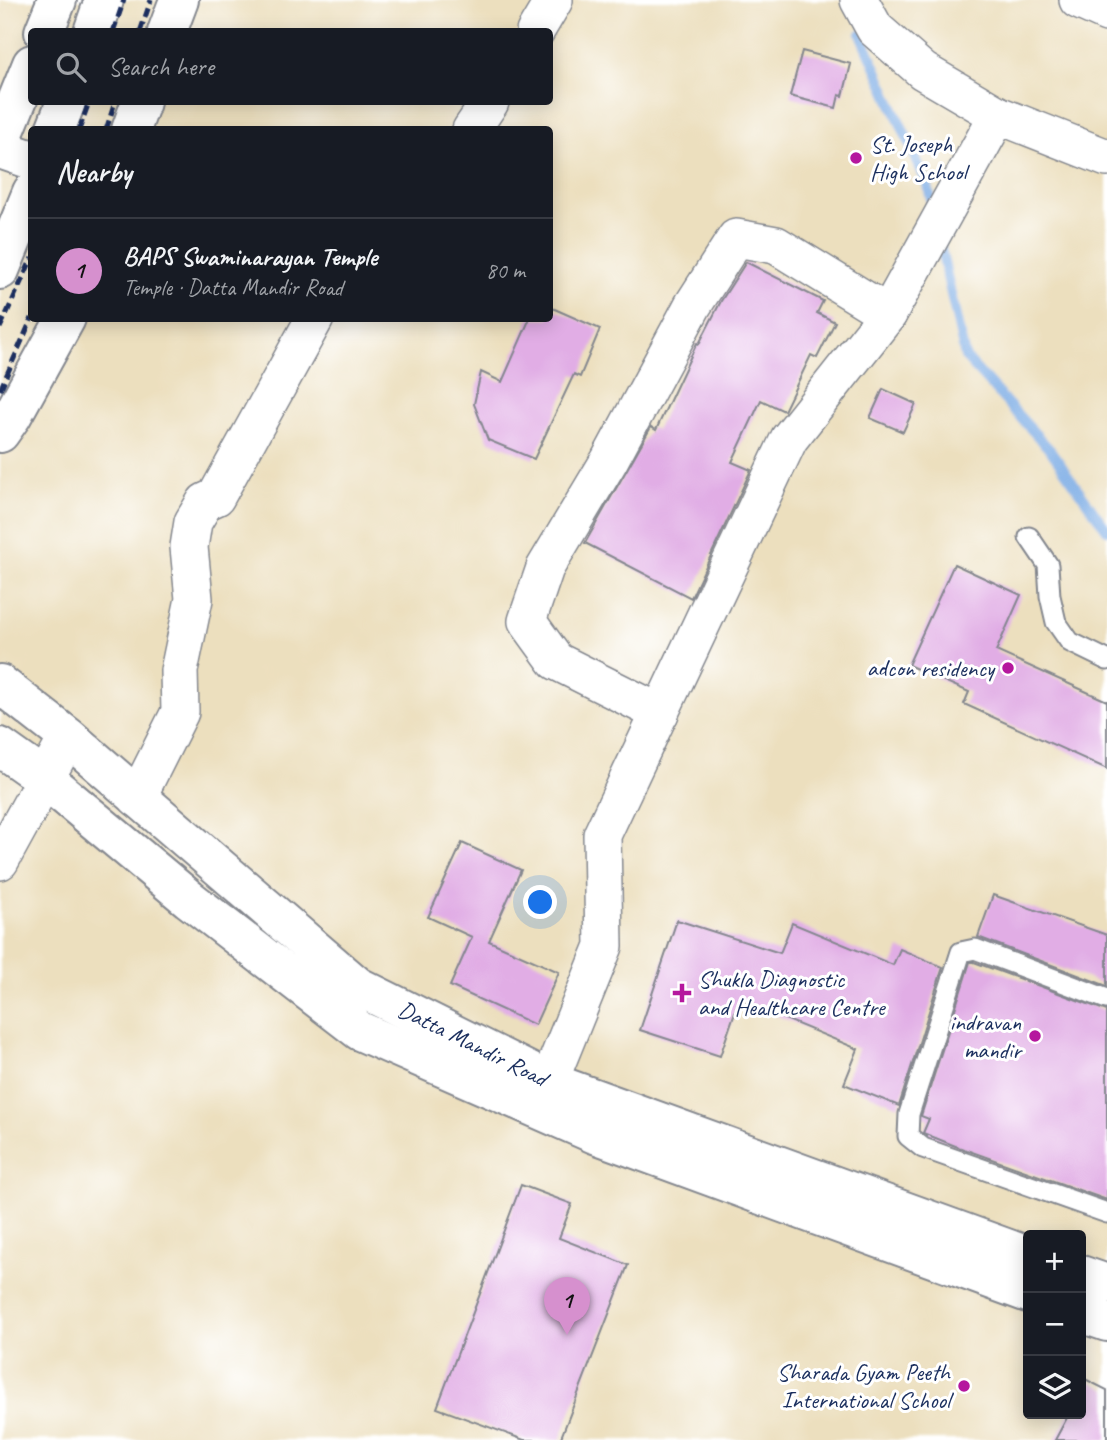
<!DOCTYPE html>
<html lang="en">
<head>
<meta charset="utf-8">
<style>
	body { margin:0; font-family:Caveat,sans-serif; background:#242831; color:#f1f3f6 }
	.controls { position:absolute; right:21px; bottom:21px; display:grid; overflow:hidden; border-radius:7px; box-shadow:0 4px 18px #0003 }
	.controls button { width:63px; height:63px; display:grid; place-items:center; padding:0; border:0; border-bottom:2px solid #363941; background:#171b24; color:#f1f3f6; font:35px sans-serif }
	.you { position:absolute; left:541px; top:903px; width:24px; height:24px; margin:-18px; border:5px solid #fff; border-radius:50%; background:#1a73e8; box-shadow:0 0 0 10px #1a73e833 }
	.badge { display:grid; place-items:center; width:46px; height:46px; border-radius:50%; background:#d690ce; color:#111; font-size:23px; font-weight:700 }
	.pin { position:absolute; translate:-50% -58px; filter:drop-shadow(0 2px 4px #0008) }
	.pin::after { content:''; position:absolute; top:37px; width:24px; height:21px; background:inherit; clip-path:polygon(0 0,100% 0,50% 100%) }
	.list { margin:0; padding:0; list-style:none }
	h2 { display:flex; justify-content:space-between; align-items:center; height:91px; margin:0; padding:0 28px; font-size:30px }
	h2 small { font-size:23px; font-weight:400; color:#9ea1a6 }
	.list li { display:grid; grid-template-columns:46px 1fr auto; gap:21px; align-items:center; box-sizing:border-box; height:105px; padding:0 28px; border-top:2px solid #363941 }
	.list b { display:block; font-size:26px; white-space:nowrap }
	.list p { margin:0; font-size:23px; white-space:nowrap; color:#9ea1a6 }
	.list em { font-size:23px; font-style:normal; color:#9ea1a6 }
	.icon { flex:none; width:38px; height:38px; fill:none; stroke:currentColor; stroke-width:2; stroke-linecap:round; stroke-linejoin:round }
	.map { position:relative; flex:none; width:1107px; height:1440px; overflow:hidden }
	.search { position:absolute; background:#171b24; box-shadow:0 4px 18px #0003; left:28px; top:28px; width:525px; height:77px; display:flex; align-items:center; gap:18px; box-sizing:border-box; padding:0 24px; border-radius:7px; color:#9ea1a6; font-size:26px }
	.panel { position:absolute; background:#171b24; box-shadow:0 4px 18px #0003; left:28px; top:126px; width:525px; height:196px; border-radius:7px }
	.map>svg:first-child { display:block }
</style>
</head>
<body>
<div class="map">
<svg width="1107" height="1440" viewBox="0 0 1107 1440">
	<rect width="100%" height="100%" fill="#fff"/>
	<filter id="ink" filterUnits="userSpaceOnUse"><feTurbulence type="fractalNoise" baseFrequency=".0143" numOctaves="2"/><feDisplacementMap in="SourceGraphic" scale="14" xChannelSelector="R" yChannelSelector="G"/><feConvolveMatrix kernelMatrix="1 2 1 2 8 2 1 2 1" color-interpolation-filters="sRGB"/></filter>
	<filter id="wash" filterUnits="userSpaceOnUse"><feTurbulence type="fractalNoise" baseFrequency=".00686" numOctaves="4" result="noise"/><feDisplacementMap in="SourceGraphic" scale="28" xChannelSelector="R" yChannelSelector="G"/><feGaussianBlur stdDeviation="1.57" result="paint"/><feColorMatrix in="noise" values="0 0 0 0 0 0 0 0 0 0 0 0 0 0 0 0 0 1.4 0 .05"/><feComposite in="paint" operator="in"/></filter>
	<g filter="url(#wash)">
		<rect width="100%" height="100%" fill="#ecdfbe"/>
		<g fill="none" stroke-linecap="round" stroke-linejoin="round">
			<!-- stream -->
			<g stroke="#79aae4" stroke-width="10">
				<polyline points="861,34 928,186 934,214"/>
				<polyline points="939,240 965,357 1051,451 1107,530"/>
			</g>
		</g>
		<g id="blocks">
			<!-- building -->
			<g fill="#e1ade5">
				<polygon points="802,51 851,64 843,96 839,95 836,108 790,96"/>
				<polygon points="746,262 823,301 817,313 835,322 817,358 811,355 784,411 761,400 732,462 751,470 691,598 585,543 651,427 656,430 697,343 699,344 721,301"/>
				<polygon points="550,307 600,329 580,377 574,374 534,459 488,440 474,404 481,372 502,382 530,318 550,318"/>
				<polygon points="883,389 916,404 903,432 870,418"/>
				<polygon points="954,564 1021,595 996,651 1107,701 1107,769 964,704 969,692 908,665"/>
				<polygon points="462,843 521,870 489,941 559,972 535,1025 450,986 472,937 428,917"/>
				<polygon points="993,895 1107,935 1107,986 978,937"/>
				<polygon points="677,920 780,953 792,923 893,965 900,949 943,967 899,1106 844,1084 858,1049 739,1000 720,1056 640,1030"/>
				<polygon points="970,962 974,962 1107,1011 1107,1200 958,1147 923,1133 929,1119 921,1116"/>
				<polygon points="521,1185 572,1204 559,1238 628,1265 560,1440 524,1440 437,1408"/>
				<polygon points="1081,1377 1107,1390 1107,1440 1055,1440 1069,1414 1081,1414"/>
			</g>
		</g>
	</g>
	<g filter="url(#ink)">
		<use href="#blocks" fill-opacity="0" stroke="#84878e" stroke-width="2"/>
		<g fill="none" stroke-linecap="round" stroke-linejoin="round">
			<defs>
				<g id="service">
					<polyline points="1029,537 1048,565 1050,596 1056,622 1070,642 1107,660"/>
					<polyline points="1107,999 975,949 961,952 909,1114 908,1136 923,1148 1107,1213"/>
				</g>
				<g id="minor">
					<polyline points="1078,0 1107,13"/>
					<polyline points="535,32 554,0"/>
					<polyline points="998,115 1107,158"/>
					<polyline points="471,130 490,102"/>
					<polyline points="660,713 556,661 527,621 545,568 609,461 693,305 736,238 776,245 888,314"/>
					<polyline points="137,798 180,712 179,671 194,599 189,547 193,522 205,502 216,497 315,318"/>
					<polyline points="0,861 68,737"/>
					<polyline points="538,1109 604,946 602,835 789,439 888,314 998,115 923,71 875,29 859,0"/>
				</g>
				<g id="tertiary">
					<polyline points="167,32 179,0"/>
					<polyline points="131,130 141,102"/>
					<polyline points="0,149 32,160"/>
					<polyline points="0,433 12,416 66,318"/>
				</g>
				<g id="secondary">
					<path id="s1" d="M0,684L68,737L357,986L550,1082L1028,1256"/>
					<polyline points="0,747 45,779 189,899 360,1031 595,1134 1028,1293"/>
					<polyline points="1081,1275 1107,1284"/>
					<polyline points="1081,1313 1107,1322"/>
				</g>
				<g id="trunk">
					<polyline points="44,32 57,0"/>
					<polyline points="93,32 104,0"/>
					<polyline points="55,130 66,102"/>
					<polyline points="0,143 32,64"/>
					<polyline points="0,270 32,192"/>
				</g>
			</defs>
			<!-- service casing -->
			<use href="#service" stroke="#84878e" stroke-width="23"/>
			<!-- minor casing -->
			<use href="#minor" stroke="#84878e" stroke-width="40"/>
			<!-- tertiary casing -->
			<use href="#tertiary" stroke="#84878e" stroke-width="42"/>
			<!-- secondary casing -->
			<use href="#secondary" stroke="#84878e" stroke-width="42"/>
			<!-- trunk casing -->
			<use href="#trunk" stroke="#84878e" stroke-width="42"/>
			<!-- service -->
			<use href="#service" stroke="#fff" stroke-width="19"/>
			<!-- minor -->
			<use href="#minor" stroke="#fff" stroke-width="37"/>
			<!-- tertiary -->
			<use href="#tertiary" stroke="#fff" stroke-width="38"/>
			<!-- secondary -->
			<use href="#secondary" stroke="#fff" stroke-width="38"/>
			<!-- trunk -->
			<use href="#trunk" stroke="#fff" stroke-width="38"/>
			<!-- rail -->
			<g stroke="#1b2f5e" stroke-width="5" stroke-dasharray="10 5" stroke-linecap="butt">
				<polyline points="113,32 124,0"/>
				<polyline points="140,32 151,0"/>
				<polyline points="79,130 89,102"/>
				<polyline points="106,130 115,102"/>
				<polyline points="0,328 32,258"/>
				<polyline points="0,390 32,318"/>
			</g>
		</g>
	</g>
	<!-- markers -->
	<g fill="#b5179e" stroke="#fff" stroke-width="2.5">
		<circle cx="856" cy="158" r="7"/>
		<circle cx="1008" cy="668" r="7"/>
		<path d="M678.5 982.5h7v7h7v7h-7v7h-7v-7h-7v-7h7z"/>
		<circle cx="1035" cy="1036" r="7"/>
		<circle cx="964" cy="1386" r="7"/>
	</g>
	<g text-anchor="middle" stroke-width="6" stroke-linejoin="round" paint-order="stroke">
		<!-- poi labels -->
		<g font-size="24" fill="#1b2f5e" stroke="#fff" text-anchor="end">
			<text x="870" y="152" text-anchor="start">St. Joseph<tspan x="870" dy="28">High School</tspan></text>
			<text x="994" y="676">adcon residency</text>
			<text x="698" y="987" text-anchor="start">Shukla Diagnostic<tspan x="698" dy="28">and Healthcare Centre</tspan></text>
			<text x="1021" y="1030">indravan<tspan x="1021" dy="28">mandir</tspan></text>
			<text x="950" y="1380">Sharada Gyam Peeth<tspan x="950" dy="28">International School</tspan></text>
		</g>
		<!-- street labels -->
		<g font-size="24" fill="#1b2f5e" stroke="#fff">
			<text dy="8" stroke="none"><textPath href="#s1" startOffset="597">Datta Mandir Road</textPath></text>
		</g>
	</g>
</svg>
<div class="controls">
<button>+</button>
<button>−</button>
<button><svg class="icon" aria-label="layers" viewBox="0 0 24 24"><path d="M12 4l9 5-9 5-9-5zM3 14l9 5 9-5"/></svg></button>
</div>
<div class="you"></div>
<div class="pin badge" style="left:567px;top:1335px">1</div>
<div class="search"><svg class="icon" aria-label="search" viewBox="0 0 24 24"><circle cx="10" cy="10" r="6"/><path d="M15 15l6 6"/></svg>Search here</div>
<section class="panel">
<h2>Nearby<small></small></h2>
<ul class="list">
<li><span class="badge">1</span><div><b>BAPS Swaminarayan Temple</b><p>Temple · Datta Mandir Road</p></div><em>80 m</em></li>
</ul>
</section>
</div>
</body>
</html>
